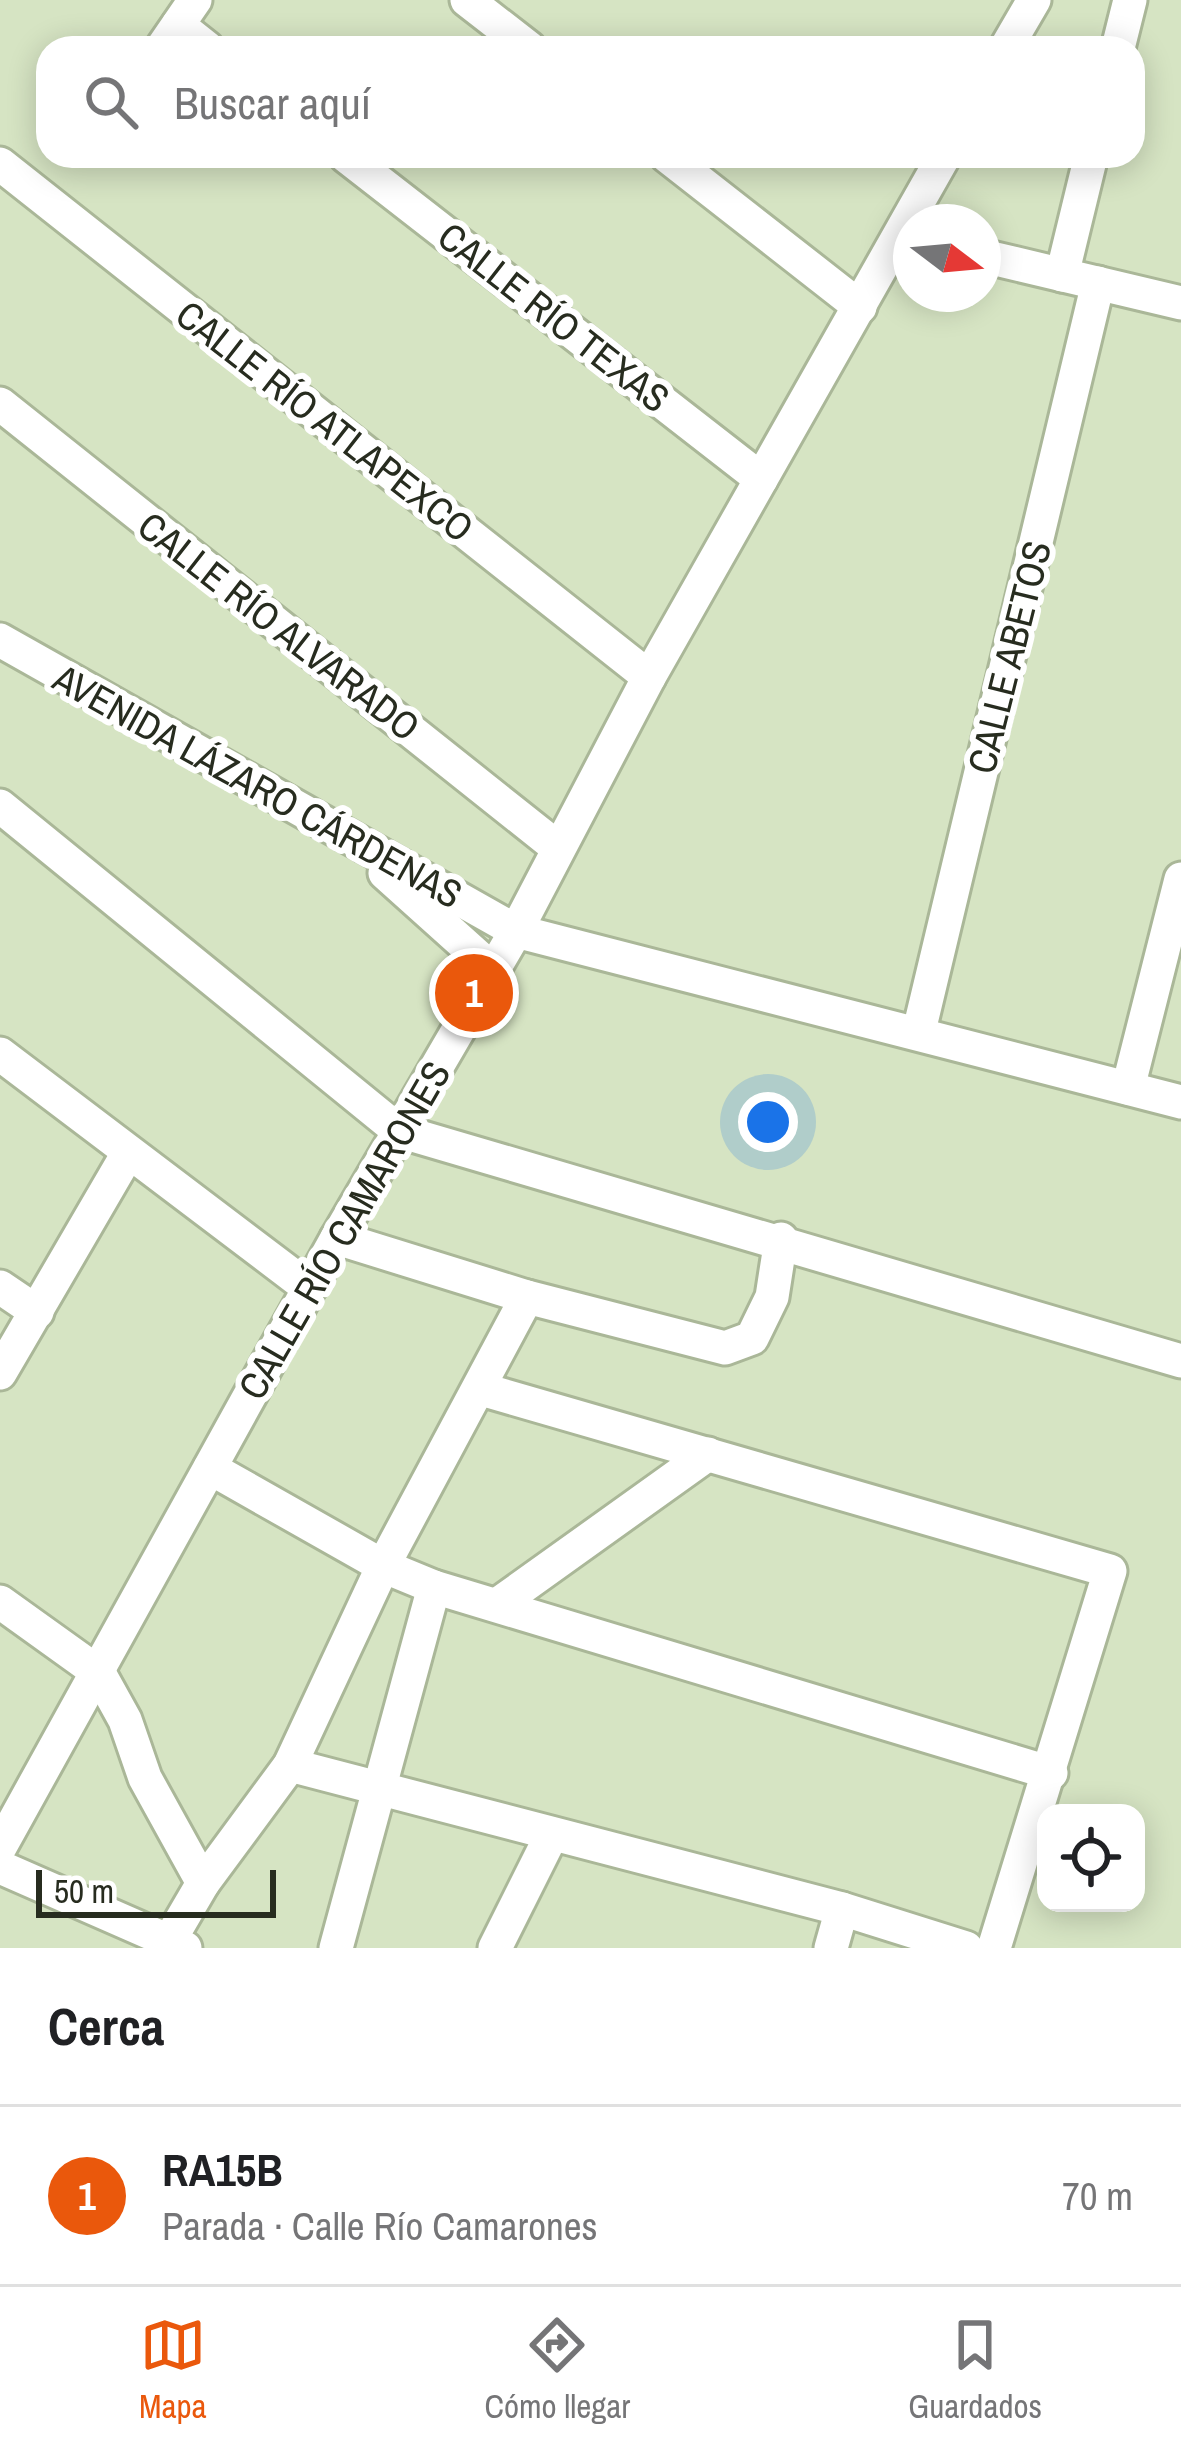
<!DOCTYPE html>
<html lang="es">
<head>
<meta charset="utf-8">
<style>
	body { margin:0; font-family:"Archivo Narrow",sans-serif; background:#f6f6f6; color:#202124 }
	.controls { position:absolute; right:36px; bottom:36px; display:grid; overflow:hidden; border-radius:24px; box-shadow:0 6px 30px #0003 }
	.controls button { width:108px; height:108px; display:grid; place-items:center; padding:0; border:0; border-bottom:3px solid #e0e0e0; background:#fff; color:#202124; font:60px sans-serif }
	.compass { position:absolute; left:893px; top:204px; width:108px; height:108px; border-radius:50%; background:#fff; box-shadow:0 6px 30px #0003; rotate:106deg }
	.scale { position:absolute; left:36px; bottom:30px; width:240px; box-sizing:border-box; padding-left:12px; border:6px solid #272c1f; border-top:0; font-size:33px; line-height:42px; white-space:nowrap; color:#272c1f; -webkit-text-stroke:9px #fff; paint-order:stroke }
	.you { position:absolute; left:768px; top:1122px; width:42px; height:42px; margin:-30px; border:9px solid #fff; border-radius:50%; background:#1a73e8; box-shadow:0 0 0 18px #1a73e833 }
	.badge { display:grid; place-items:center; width:78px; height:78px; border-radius:50%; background:#ea580c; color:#fff; font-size:39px; font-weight:700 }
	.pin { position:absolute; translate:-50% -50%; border:6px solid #fff; box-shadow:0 3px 12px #0006 }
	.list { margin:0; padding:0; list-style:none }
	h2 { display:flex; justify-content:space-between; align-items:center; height:156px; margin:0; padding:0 48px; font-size:51px }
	h2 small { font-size:39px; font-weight:400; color:#757577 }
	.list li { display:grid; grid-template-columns:78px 1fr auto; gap:36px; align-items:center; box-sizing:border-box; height:180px; padding:0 48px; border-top:3px solid #e0e0e0 }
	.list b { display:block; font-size:45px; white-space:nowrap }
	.list p { margin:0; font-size:39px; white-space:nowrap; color:#757577 }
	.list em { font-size:39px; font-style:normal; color:#757577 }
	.icon { flex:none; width:66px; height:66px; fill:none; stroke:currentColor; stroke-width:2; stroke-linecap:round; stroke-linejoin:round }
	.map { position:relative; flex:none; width:1181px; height:1948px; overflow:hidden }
	.search { position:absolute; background:#fff; box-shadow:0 6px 30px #0003; left:36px; right:36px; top:36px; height:132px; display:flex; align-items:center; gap:30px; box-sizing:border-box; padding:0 42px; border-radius:36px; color:#757577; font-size:45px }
	.sheet { height:336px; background:#fff }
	nav { display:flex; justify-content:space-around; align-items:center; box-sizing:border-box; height:168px; border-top:3px solid #e0e0e0; background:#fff; font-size:33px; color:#757577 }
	nav a { display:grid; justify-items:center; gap:6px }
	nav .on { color:#ea580c }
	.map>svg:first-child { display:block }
</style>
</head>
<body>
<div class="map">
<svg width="1181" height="1948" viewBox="0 0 1181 1948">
	<rect width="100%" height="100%" fill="#d6e4c3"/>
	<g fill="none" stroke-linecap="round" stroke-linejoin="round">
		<defs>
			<g id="minor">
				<polyline points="467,0 529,48"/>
				<polyline points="178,25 207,48"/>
				<polyline points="162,48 195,0"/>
				<polyline points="1006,48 1034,0"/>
				<polyline points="1118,48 1130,0"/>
				<polyline points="346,156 761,479"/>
				<polyline points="667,156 860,307"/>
				<polyline points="0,164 649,677"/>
				<polyline points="983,256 1181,303"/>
				<polyline points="1062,275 1091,156"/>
				<polyline points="0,404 558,848"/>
				<polyline points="0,640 516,931 1181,1102"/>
				<polyline points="0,806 399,1131 1181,1361"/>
				<polyline points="385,873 493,970"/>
				<polyline points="919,1031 1098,283"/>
				<polyline points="0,1054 309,1288"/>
				<polyline points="1128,1088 1181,879"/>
				<polyline points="337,1238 527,1297 725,1348 752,1338 772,1297 781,1239"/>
				<polyline points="0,1287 37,1312"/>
				<polyline points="0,1373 127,1155"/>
				<polyline points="481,1389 1110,1571 994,1948"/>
				<polyline points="210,1468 383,1566 434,1587 1051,1773"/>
				<polyline points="0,1602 99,1673 125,1720 145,1778 203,1883"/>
				<polyline points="497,1605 708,1454"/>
				<polyline points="290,1765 842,1909 966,1948"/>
				<polyline points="0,1847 337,1238 516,931 649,677 944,156"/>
				<polyline points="0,1867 185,1948"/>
				<polyline points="165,1948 203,1883 290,1765 383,1566 527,1297"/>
				<polyline points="336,1948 434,1587"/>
				<polyline points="495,1948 552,1834"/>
				<polyline points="831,1948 842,1909"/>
			</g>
		</defs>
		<!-- minor casing -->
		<use href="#minor" stroke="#aab798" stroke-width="39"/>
		<!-- minor -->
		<use href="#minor" stroke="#fff" stroke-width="33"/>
	</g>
	<g text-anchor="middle" stroke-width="12" stroke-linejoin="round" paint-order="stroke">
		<!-- street labels -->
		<g font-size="39" fill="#272c1f" stroke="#fff">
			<text transform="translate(554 317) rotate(38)" y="14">CALLE RÍO TEXAS</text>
			<text transform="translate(325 421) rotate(38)" y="14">CALLE RÍO ATLAPEXCO</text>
			<text transform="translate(279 626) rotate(38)" y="14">CALLE RÍO ALVARADO</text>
			<text transform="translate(1009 657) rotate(-76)" y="14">CALLE ABETOS</text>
			<text transform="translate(258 786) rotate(29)" y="14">AVENIDA LÁZARO CÁRDENAS</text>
			<text transform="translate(344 1230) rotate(-60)" y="14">CALLE RÍO CAMARONES</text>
		</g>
	</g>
</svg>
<div class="controls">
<button><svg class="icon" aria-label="locate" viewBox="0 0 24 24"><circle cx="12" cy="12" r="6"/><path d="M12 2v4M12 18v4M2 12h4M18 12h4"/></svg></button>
</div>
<svg class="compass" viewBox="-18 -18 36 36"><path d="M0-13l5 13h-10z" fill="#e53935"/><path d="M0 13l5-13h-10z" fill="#757577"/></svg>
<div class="scale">50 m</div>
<div class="you"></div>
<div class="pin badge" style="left:474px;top:993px">1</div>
<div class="search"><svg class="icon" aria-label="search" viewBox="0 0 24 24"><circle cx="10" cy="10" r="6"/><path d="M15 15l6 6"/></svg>Buscar aquí</div>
</div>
<section class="sheet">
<h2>Cerca<small></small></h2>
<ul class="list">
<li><span class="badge">1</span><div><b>RA15B</b><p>Parada · Calle Río Camarones</p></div><em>70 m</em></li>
</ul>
</section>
<nav>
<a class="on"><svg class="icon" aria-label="map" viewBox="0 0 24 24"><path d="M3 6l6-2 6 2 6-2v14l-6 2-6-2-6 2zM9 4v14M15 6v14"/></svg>Mapa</a>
<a><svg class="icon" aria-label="directions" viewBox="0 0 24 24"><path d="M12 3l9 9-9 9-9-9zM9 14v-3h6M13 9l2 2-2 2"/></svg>Cómo llegar</a>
<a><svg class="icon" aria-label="saved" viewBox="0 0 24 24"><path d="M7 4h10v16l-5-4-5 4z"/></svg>Guardados</a>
</nav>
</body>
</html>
